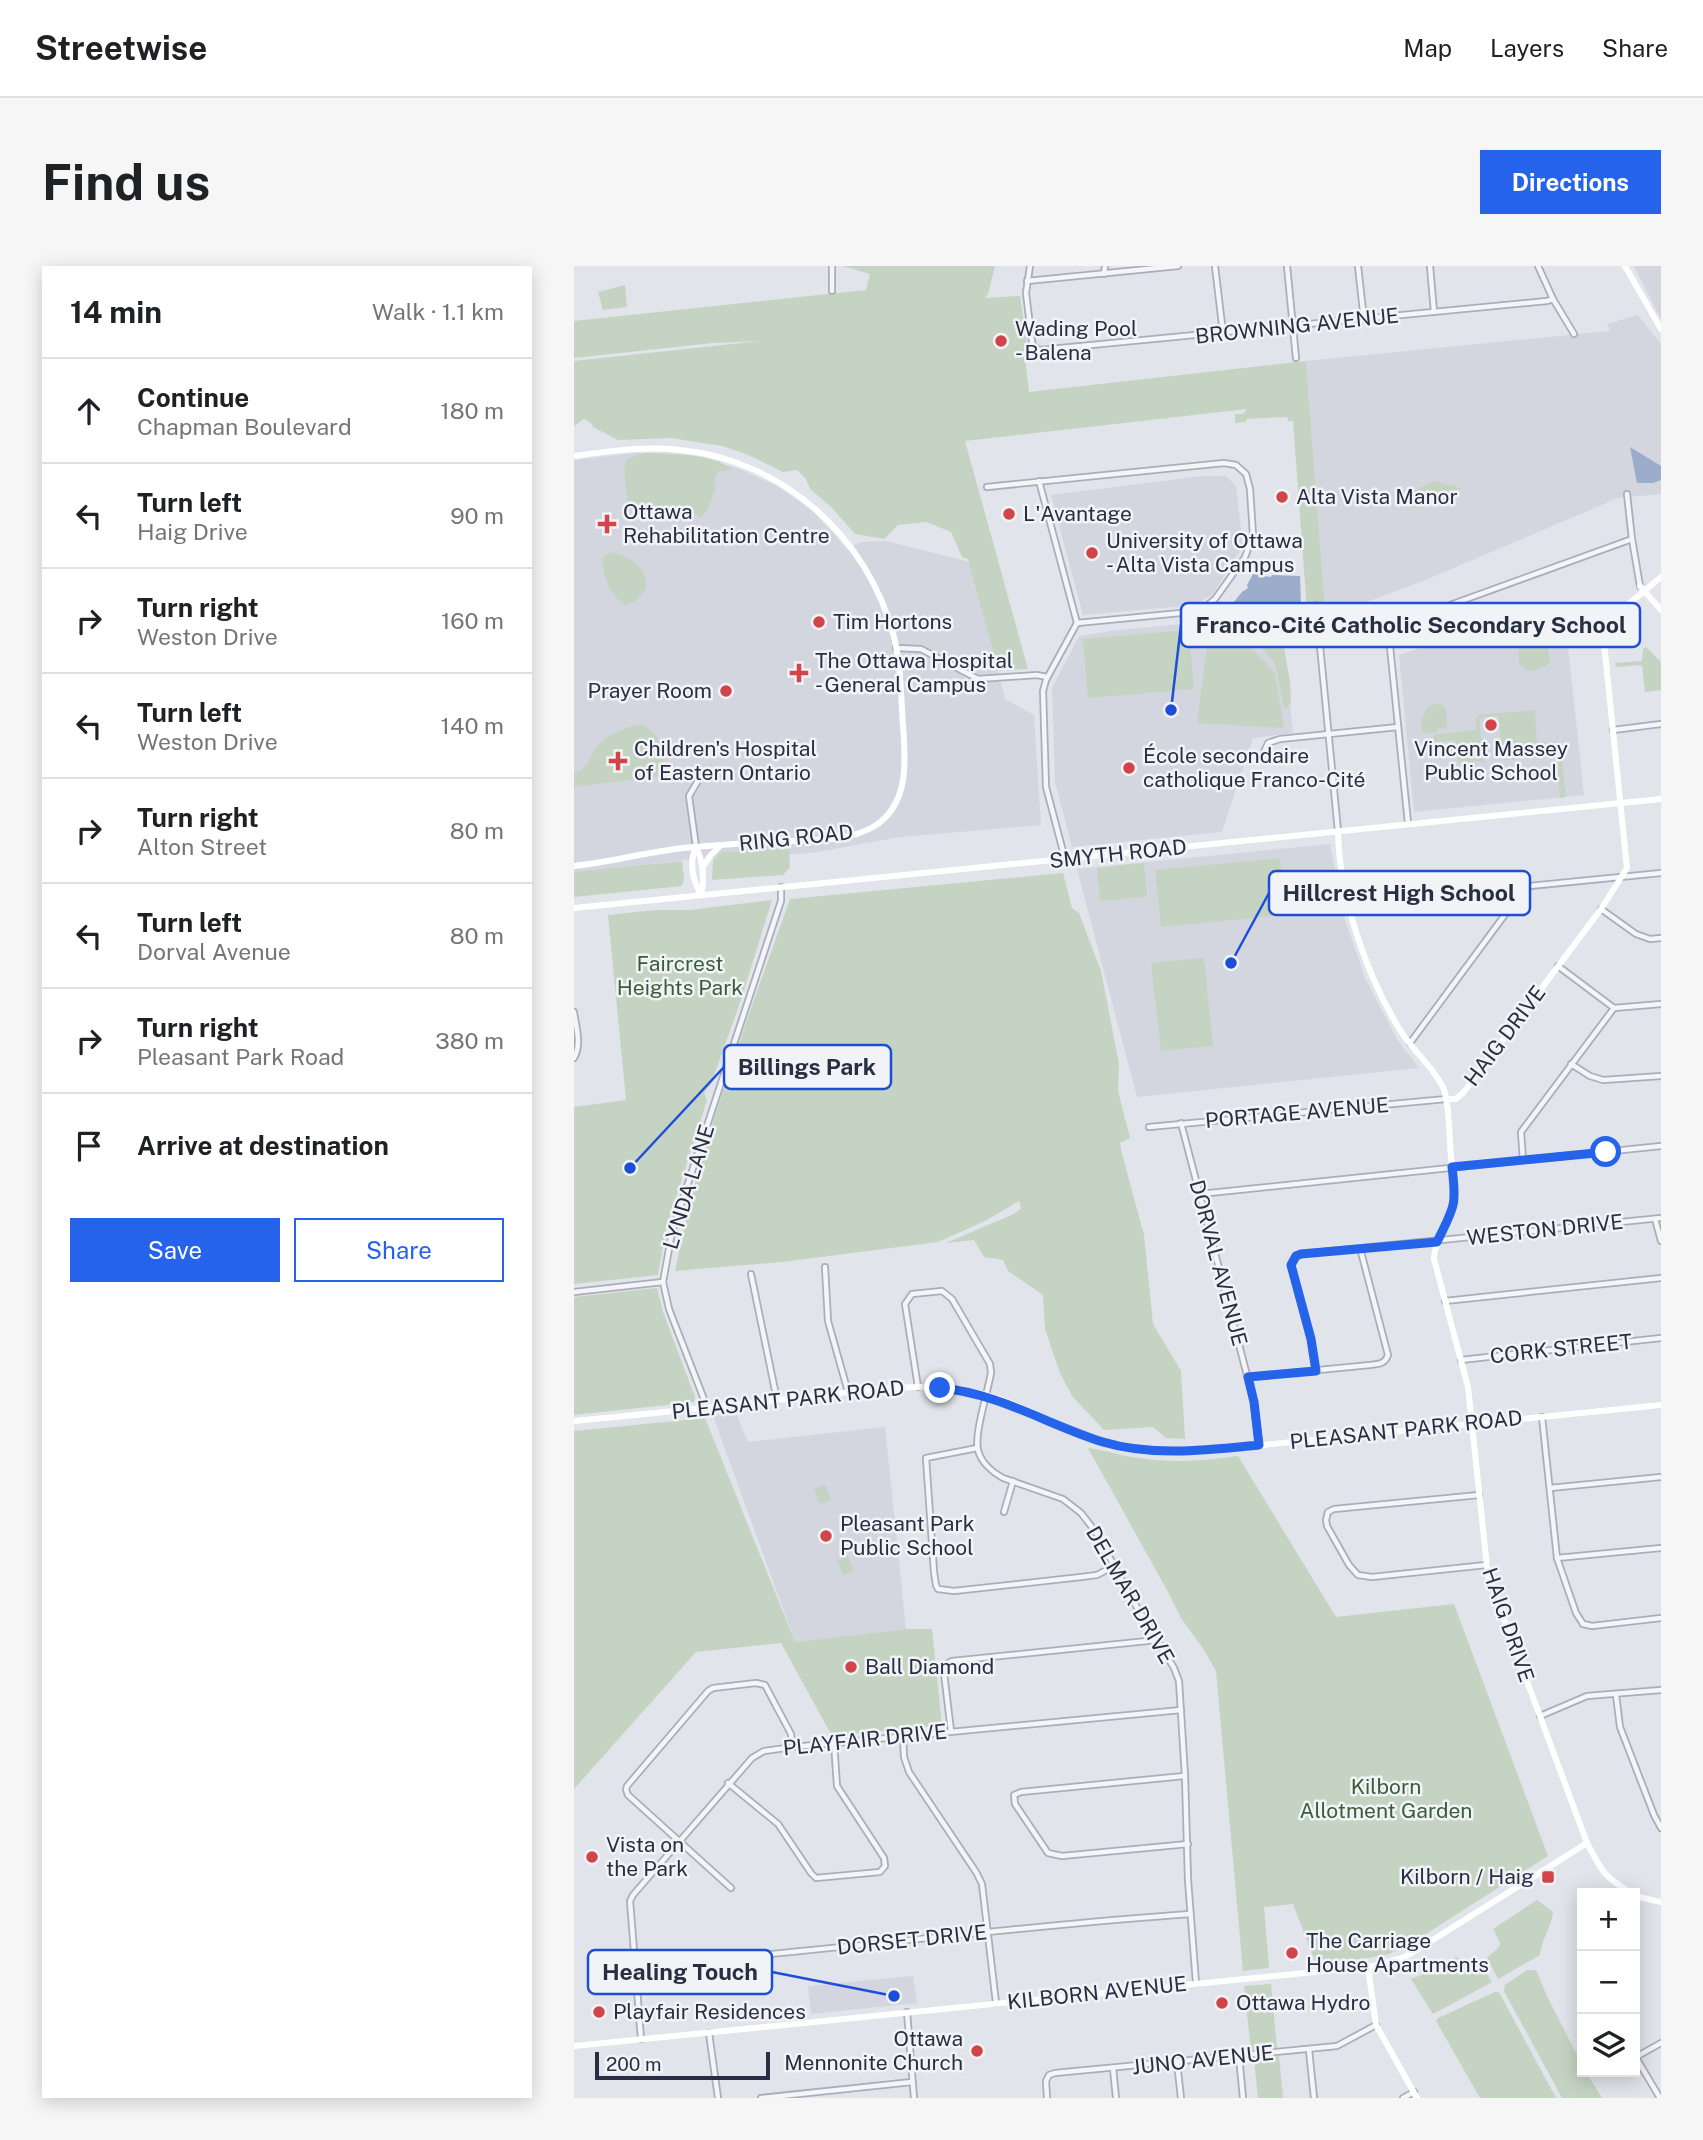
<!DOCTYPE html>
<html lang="en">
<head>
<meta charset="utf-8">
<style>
	body { margin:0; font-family:"Public Sans",sans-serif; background:#f6f6f6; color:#202124 }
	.controls { position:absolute; right:21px; bottom:21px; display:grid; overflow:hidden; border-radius:0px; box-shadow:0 4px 18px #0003 }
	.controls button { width:63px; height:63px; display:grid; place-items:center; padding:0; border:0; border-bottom:2px solid #e0e0e0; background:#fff; color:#202124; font:35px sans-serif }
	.scale { position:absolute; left:21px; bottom:18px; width:175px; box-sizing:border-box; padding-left:7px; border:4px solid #292f42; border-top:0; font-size:19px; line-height:24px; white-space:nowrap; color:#292f42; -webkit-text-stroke:5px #f1f3f7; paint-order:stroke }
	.stop { position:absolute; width:21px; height:21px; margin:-16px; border:5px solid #2563eb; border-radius:50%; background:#fff }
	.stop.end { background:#2563eb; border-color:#fff; box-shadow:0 2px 7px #0008 }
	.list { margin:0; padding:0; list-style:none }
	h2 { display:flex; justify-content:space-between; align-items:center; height:91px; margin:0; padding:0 28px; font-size:30px }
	h2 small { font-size:23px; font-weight:400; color:#757577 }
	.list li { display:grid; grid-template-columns:46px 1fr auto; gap:21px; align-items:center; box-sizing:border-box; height:105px; padding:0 28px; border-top:2px solid #e0e0e0 }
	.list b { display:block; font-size:26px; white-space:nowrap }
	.list p { margin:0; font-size:23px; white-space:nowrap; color:#757577 }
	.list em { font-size:23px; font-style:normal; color:#757577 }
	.actions { display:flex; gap:14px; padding:21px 28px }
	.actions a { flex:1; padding:16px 0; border:2px solid #2563eb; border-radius:0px; text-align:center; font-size:24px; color:#2563eb }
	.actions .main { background:#2563eb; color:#fff }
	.icon { flex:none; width:38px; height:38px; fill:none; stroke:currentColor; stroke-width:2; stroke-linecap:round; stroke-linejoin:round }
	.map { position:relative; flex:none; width:1087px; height:1832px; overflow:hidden; border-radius:0px }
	header { display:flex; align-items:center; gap:42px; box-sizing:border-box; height:98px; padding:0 35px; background:#fff; border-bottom:2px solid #e0e0e0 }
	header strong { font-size:33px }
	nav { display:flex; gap:38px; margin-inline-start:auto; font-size:24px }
	.intro { display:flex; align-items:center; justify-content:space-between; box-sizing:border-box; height:168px; padding:0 42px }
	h1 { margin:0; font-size:49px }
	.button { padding:18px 32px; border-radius:0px; background:#2563eb; color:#fff; font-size:24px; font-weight:700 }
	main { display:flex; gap:42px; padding:0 42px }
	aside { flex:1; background:#fff; border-radius:0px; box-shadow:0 4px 18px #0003 }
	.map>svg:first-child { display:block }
</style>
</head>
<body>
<header>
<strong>Streetwise</strong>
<nav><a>Map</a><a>Layers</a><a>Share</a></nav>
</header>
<div class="intro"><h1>Find us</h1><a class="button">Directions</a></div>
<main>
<aside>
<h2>14 min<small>Walk · 1.1 km</small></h2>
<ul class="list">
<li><svg class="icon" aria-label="ahead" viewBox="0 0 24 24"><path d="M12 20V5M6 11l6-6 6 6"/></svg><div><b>Continue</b><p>Chapman Boulevard</p></div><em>180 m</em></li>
<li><svg class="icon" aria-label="left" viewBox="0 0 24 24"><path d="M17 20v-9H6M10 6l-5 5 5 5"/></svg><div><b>Turn left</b><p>Haig Drive</p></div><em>90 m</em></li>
<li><svg class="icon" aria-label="right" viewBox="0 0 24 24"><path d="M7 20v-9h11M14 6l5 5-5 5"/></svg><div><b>Turn right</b><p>Weston Drive</p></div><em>160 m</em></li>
<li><svg class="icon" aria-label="left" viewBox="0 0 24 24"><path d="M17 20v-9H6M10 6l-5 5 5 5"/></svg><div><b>Turn left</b><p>Weston Drive</p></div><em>140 m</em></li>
<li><svg class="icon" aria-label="right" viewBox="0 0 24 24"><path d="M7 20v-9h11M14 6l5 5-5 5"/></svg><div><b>Turn right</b><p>Alton Street</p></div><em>80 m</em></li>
<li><svg class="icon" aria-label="left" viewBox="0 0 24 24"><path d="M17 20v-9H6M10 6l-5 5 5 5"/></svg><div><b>Turn left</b><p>Dorval Avenue</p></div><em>80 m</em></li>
<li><svg class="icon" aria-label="right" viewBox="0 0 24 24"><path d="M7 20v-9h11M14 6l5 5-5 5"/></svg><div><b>Turn right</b><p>Pleasant Park Road</p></div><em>380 m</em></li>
<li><svg class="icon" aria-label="arrive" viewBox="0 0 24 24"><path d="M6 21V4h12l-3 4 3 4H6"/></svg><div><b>Arrive at destination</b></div></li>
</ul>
<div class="actions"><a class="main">Save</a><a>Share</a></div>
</aside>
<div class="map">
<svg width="1087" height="1832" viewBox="0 0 1087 1832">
	<rect width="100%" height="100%" fill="#e1e4ea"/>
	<!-- built -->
	<g fill="#d3d6df">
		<polygon points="1060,0 1087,0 1087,53 1086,51"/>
		<polygon points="1064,49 1087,78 1087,228 1044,232 849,315 779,341 751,343 732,95 1036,65 1033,58"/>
		<polygon points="61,187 118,189 163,202 203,220 239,245 273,283 287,276 312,275 396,296 431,433 460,449 467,559 326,571 237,587 109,594 0,607 0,194"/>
		<polygon points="628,210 652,210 662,220 669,280 638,329 620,339 509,349 477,229"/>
		<polygon points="707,348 719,467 679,472 648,566 498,581 481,516 478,422 505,370 537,365"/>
		<polygon points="946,349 991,353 1010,529 840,546 825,389"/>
		<polygon points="756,578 770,651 792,714 823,773 845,802 563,831 503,603"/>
		<polygon points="162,1147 174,1176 311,1161 332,1363 221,1376 139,1150"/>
		<polygon points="339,1710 343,1737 237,1748 234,1720"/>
	</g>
	<!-- green -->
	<g fill="#c5d4c2">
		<polygon points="269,0 421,0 414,28 411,32 446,30 453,77 450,83 455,126 732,95 751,343 733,345 719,155 714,155 713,151 673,153 672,156 661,157 661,148 669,148 673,143 391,175 454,403 424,405 394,293 388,291 377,266 352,256 324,259 310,273 281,268 258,242 236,223 232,213 223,204 209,206 172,188 148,180 97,172 44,174 19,161 17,157 10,153 0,160 0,95 186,75 139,77 0,92 0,55 292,24 296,8"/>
		<polygon points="51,19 53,41 29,44 24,26"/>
		<path d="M70,187C92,187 144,188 158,204L144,205L140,216L142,221L133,245L126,251L109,240L95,244L75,237L56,241L54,240L50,201L53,193Z"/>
		<polygon points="860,215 884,221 887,223 883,228 837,243 832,236 834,228"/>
		<path d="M37,286C55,290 74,301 72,322L63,334L52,339C36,331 27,307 29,290Z"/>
		<path d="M696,344C705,345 713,354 708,364C706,367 704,370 702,374L710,383L716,415L717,436L713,442H710L701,397L685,379L649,361L638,368L655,371L678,383L701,407L710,462L623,457L634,373L627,371L624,364L628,360L650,349L685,348Z"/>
		<polygon points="615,364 620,423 514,432 509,373"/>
		<path d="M968,373L973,376L976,397C953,414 938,402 947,375Z"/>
		<polygon points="1072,381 1087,396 1087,424 1071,426 1068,399 1042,401 1041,397 1068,395 1069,383"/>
		<polygon points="861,438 869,439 872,444 873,462 863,463 863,466 849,467 847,456 853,441"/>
		<polygon points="961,444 963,477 986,476 992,531 986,532 982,491 929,494 924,450 905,452 910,497 906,495 884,497 881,474 865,476 865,478 860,478 859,469 902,464 902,453 904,449"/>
		<path d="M68,458C79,464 87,477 94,487L89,496L94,509L0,521V507C17,500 13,495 22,482C30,470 54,460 68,458Z"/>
		<polygon points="215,583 216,601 209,609 138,614 139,594 149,586"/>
		<polygon points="706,592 711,649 587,661 581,604"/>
		<polygon points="108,595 110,614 108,620 0,631 0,606"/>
		<polygon points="570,597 573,631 526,635 523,602"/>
		<path d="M489,607L498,642L505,647L527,705L545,798L544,825L556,872L546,877L547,884L570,969L579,1058L607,1105L611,1173L592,1172L579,1161L530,1164L498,1130L486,1107L471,1063L469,1029L434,1005L429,994L410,991L400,974L372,977L440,948L447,942L445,935L411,955L364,976L208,996L101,1005C125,878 173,755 216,633Z"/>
		<polygon points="198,634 168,731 137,818 130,827 133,834 92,963 84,1009 0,1018 0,841 52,834 34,649 82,644 115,644"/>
		<polygon points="630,692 639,780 587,785 577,697"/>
		<polygon points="83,1022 89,1046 121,1131 120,1136 0,1149 0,1031"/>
		<polygon points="131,1152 221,1376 332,1363 358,1363 368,1459 258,1470 207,1377 122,1386 0,1523 0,1165"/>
		<path d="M514,1182C531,1184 547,1190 564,1192C597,1197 631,1195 664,1190L762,1351L880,1338L974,1590L841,1675L815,1688L788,1693L742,1698L719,1638L690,1641L695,1702L669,1705L642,1405L630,1384L607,1352L594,1326Z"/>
		<polygon points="251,1219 257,1234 246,1238 240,1223"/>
		<polygon points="274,1289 280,1305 269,1310 263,1295"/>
		<path d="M963,1634L979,1646C978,1661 967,1673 966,1689L924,1713L913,1692L925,1681L926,1677L919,1663Z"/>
		<polygon points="882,1691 892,1695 906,1696 918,1716 859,1748 837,1713 853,1707"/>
		<polygon points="953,1704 960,1704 963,1706 972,1728 1008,1799 1008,1806 1012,1806 1028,1832 988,1832 930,1725 931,1719"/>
		<polygon points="697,1718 703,1782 677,1784 670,1720"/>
		<polygon points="921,1726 924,1726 926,1728 982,1832 906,1832 862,1755 864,1752"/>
		<polygon points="705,1790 709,1832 684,1832 680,1793"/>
	</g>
	<!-- water -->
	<g fill="#9badcb">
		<polygon points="1056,181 1087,200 1087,214 1079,217 1063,217"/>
		<polygon points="685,306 691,306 690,310 697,311 698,309 726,310 727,339 711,340 705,339 695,342 658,346 655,342 668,326 674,322 673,319 679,308"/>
	</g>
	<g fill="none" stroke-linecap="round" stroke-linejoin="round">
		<defs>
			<g id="street">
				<polyline points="456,0 452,27 458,76 460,81 466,84 973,35 979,33"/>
				<polyline points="641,0 649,67"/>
				<polyline points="713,0 722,92"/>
				<polyline points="784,0 790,54"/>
				<polyline points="856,0 860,46"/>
				<polyline points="964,0 979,33 1000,68"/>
				<polyline points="530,8 531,0"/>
				<polyline points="453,15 604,0"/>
				<polyline points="258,25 258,0"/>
				<polyline points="465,215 503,357 472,414 469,425 472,521 491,593"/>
				<polyline points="413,221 650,197 662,199 672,208 676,223 679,269 671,291 641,333 630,342 617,346 503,357"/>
				<polyline points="1053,228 1058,273 1066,320"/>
				<polyline points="742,339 764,565"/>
				<polyline points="322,382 347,383 404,413 463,409 473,411"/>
				<polyline points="1039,464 1087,458"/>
				<polyline points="690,486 694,477 706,473 824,461"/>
				<polyline points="834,557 815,371 818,360 1058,273"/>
				<polyline points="122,581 115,530 125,513"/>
				<polyline points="775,638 1087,607"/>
				<polyline points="1027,643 1062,668 1076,673 1087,672"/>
				<polyline points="984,700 1040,742 1087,738"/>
				<path d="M0,746C2,760 8,779 0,792"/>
				<polyline points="836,777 947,627 949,621"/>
				<polyline points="997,798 1016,810 1029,814 1087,810"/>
				<polyline points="607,857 680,1136 685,1179"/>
				<polyline points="575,861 872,833"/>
				<polyline points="949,894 947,866 1040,742"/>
				<polyline points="626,928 1087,880"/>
				<polyline points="1081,953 1087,975"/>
				<polyline points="251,1001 254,1055 274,1126"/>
				<polyline points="177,1008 203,1134"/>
				<polyline points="0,1026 89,1016"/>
				<polyline points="871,1035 1087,1012"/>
				<polyline points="887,1094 1087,1072"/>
				<polyline points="742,1105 737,1073 717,999 722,990 727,988 1087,952"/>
				<path d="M674,1111L796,1099C805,1098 811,1098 814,1089L786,982"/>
				<path d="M344,1121L331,1038L338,1028L368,1025L378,1033L416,1098L417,1107C414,1125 400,1168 404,1184C407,1196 418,1206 429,1212L489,1233L507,1247L521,1265L561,1338L600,1402L605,1415L611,1510L614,1614L622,1717"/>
				<polyline points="133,1141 95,1043 89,1016 98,966 204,644 207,635 207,621"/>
				<polyline points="968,1151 983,1292 1002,1347 1009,1358 1018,1360 1087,1352"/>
				<polyline points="403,1182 352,1192 360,1306 362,1319 364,1323 380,1325 507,1311 523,1309 540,1300"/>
				<polyline points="976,1222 1087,1211"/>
				<polyline points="905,1229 760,1243 754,1246 752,1254 753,1260 775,1299 784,1309 798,1311 912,1299"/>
				<polyline points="430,1246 439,1215"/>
				<polyline points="983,1292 1087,1282"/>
				<polyline points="1042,1429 1046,1461 1080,1549 1087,1562"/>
				<polyline points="966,1450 1013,1430 1087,1424"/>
				<polyline points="377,1465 370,1407 374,1397 378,1395 583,1374"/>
				<polyline points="329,1470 330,1491 335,1506 402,1606 408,1618 422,1737"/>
				<polyline points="610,1510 447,1526 440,1529 441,1538 474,1587 488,1590 614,1578"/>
				<polyline points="154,1517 204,1558 237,1607 242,1612 306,1606 311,1600 310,1592 263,1520 260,1476"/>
				<polyline points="157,1622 54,1529 52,1524 53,1520 134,1425 139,1422 182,1417 191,1419 217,1468 219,1481"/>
				<path d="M61,1700C246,1686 431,1661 616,1648"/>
				<polyline points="333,1746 340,1832"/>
				<polyline points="135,1767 144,1832"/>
				<polyline points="67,1773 56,1635 59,1629 178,1492 190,1485 219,1481 607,1444"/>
				<polyline points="735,1784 740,1832"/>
				<polyline points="665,1790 669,1832"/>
				<polyline points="1061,1790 1086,1832"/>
				<polyline points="1062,1791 1087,1777"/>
				<polyline points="603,1796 607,1832"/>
				<polyline points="539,1802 542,1832"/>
				<polyline points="187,1832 338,1816"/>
				<polyline points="473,1832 472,1815 475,1809 481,1807 763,1780 802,1759"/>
				<polyline points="829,1832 840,1826"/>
			</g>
		</defs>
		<!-- street casing -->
		<use href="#street" stroke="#aaaeb8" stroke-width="8"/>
		<!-- street -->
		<use href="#street" stroke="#f4f5f8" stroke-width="4.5"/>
		<!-- secondary -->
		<g stroke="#fff" stroke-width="6">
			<polyline points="1051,0 1087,63"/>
			<path d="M0,190C35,185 71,180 106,184C209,194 294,271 320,371C327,399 327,431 329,460C332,496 335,540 299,561C274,575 244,574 216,575C181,577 145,578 110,582C73,586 37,596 0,600"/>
			<polyline points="1066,320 1087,344"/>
			<path d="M764,565C765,630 793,712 828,767C838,783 867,810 871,827C876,847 875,870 877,891C878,906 883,924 880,939C876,959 860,972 860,993L894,1121L914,1310L1013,1577C1028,1605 1029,1610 1057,1627"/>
			<path d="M122,581C115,596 118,614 127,628"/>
			<path d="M122,581C129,595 131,613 127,628"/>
			<polyline points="128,602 136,590 147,579"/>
			<polyline points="0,642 1087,533"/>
			<polyline points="872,833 882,833 889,827 1027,643 1053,602 1029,367 1033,356 1087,311"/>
			<path d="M0,1155C77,1148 154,1139 232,1131C281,1126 335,1117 385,1123C435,1130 481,1160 529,1176C568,1188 609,1185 649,1183L1087,1139"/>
			<polyline points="1061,1630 1087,1636"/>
			<polyline points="794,1701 802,1759 843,1832"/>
			<polyline points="0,1780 800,1700 828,1692 838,1687 1013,1577"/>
		</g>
	</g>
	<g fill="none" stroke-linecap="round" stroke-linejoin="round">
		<!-- route -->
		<path stroke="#2563eb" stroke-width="9" d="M366,1122C425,1127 474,1159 529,1176C579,1191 634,1184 685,1179L680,1136L674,1111L742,1105L737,1073L717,999L722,990L727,988L863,976C880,941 883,941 878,901L1032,886"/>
	</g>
	<!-- markers -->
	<g fill="#d14449" stroke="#f1f3f7" stroke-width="2.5">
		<circle cx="427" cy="75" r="7"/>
		<circle cx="708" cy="231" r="7"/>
		<circle cx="435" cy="248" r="7"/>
		<path d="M29.5 247.5h7v7h7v7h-7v7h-7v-7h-7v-7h7z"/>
		<circle cx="518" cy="287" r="7"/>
		<circle cx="245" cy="356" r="7"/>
		<path d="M221.5 396.5h7v7h7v7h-7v7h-7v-7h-7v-7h7z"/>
		<circle cx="152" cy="425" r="7"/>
		<circle cx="917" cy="459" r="7"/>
		<path d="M40.5 484.5h7v7h7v7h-7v7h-7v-7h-7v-7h7z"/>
		<circle cx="555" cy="502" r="7"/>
		<circle cx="252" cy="1270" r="7"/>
		<circle cx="277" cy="1401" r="7"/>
		<circle cx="18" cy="1591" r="7"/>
		<rect x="967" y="1604" width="14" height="14" rx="3.5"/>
		<circle cx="718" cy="1687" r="7"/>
		<circle cx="648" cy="1737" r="7"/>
		<circle cx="25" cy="1746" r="7"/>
		<circle cx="403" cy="1785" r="7"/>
	</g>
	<g text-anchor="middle" stroke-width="5" stroke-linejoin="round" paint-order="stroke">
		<!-- street labels -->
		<g font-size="21" fill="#292f42" stroke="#f1f3f7">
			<text transform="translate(723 60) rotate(-6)" y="7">BROWNING AVENUE</text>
			<text transform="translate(222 572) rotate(-6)" y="7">RING ROAD</text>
			<text transform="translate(544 588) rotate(-6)" y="7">SMYTH ROAD</text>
			<text transform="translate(931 770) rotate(-53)" y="7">HAIG DRIVE</text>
			<text transform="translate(723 847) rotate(-5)" y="7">PORTAGE AVENUE</text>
			<text transform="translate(115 921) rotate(-73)" y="7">LYNDA LANE</text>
			<text transform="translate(971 964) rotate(-6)" y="7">WESTON DRIVE</text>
			<text transform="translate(644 997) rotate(75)" y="7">DORVAL AVENUE</text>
			<text transform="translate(987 1083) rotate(-6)" y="7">CORK STREET</text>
			<text transform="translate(214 1134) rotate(-6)" y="7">PLEASANT PARK ROAD</text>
			<text transform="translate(832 1164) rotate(-6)" y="7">PLEASANT PARK ROAD</text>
			<text transform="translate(556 1329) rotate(60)" y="7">DELMAR DRIVE</text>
			<text transform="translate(934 1359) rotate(71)" y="7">HAIG DRIVE</text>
			<text transform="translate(291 1474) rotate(-6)" y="7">PLAYFAIR DRIVE</text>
			<text transform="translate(338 1674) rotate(-6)" y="7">DORSET DRIVE</text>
			<text transform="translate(523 1727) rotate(-6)" y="7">KILBORN AVENUE</text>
			<text transform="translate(629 1794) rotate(-6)" y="7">JUNO AVENUE</text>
		</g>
		<!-- poi labels -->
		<g font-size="21" fill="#292f42" stroke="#f1f3f7" text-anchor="start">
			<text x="441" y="70">Wading Pool<tspan x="441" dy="24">- Balena</tspan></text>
			<text x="722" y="238">Alta Vista Manor</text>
			<text x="49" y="253">Ottawa<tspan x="49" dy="24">Rehabilitation Centre</tspan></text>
			<text x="449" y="255">L'Avantage</text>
			<text x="532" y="282">University of Ottawa<tspan x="532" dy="24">- Alta Vista Campus</tspan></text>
			<text x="259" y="363">Tim Hortons</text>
			<text x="241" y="402">The Ottawa Hospital<tspan x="241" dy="24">- General Campus</tspan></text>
			<text x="138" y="432" text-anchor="end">Prayer Room</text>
			<text x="60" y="490">Children's Hospital<tspan x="60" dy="24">of Eastern Ontario</tspan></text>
			<text x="917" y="490" text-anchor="middle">Vincent Massey<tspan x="917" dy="24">Public School</tspan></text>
			<text x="569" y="497">École secondaire<tspan x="569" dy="24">catholique Franco-Cité</tspan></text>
			<text x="266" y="1265">Pleasant Park<tspan x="266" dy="24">Public School</tspan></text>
			<text x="291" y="1408">Ball Diamond</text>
			<text x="32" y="1586">Vista on<tspan x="32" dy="24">the Park</tspan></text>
			<text x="960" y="1618" text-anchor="end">Kilborn / Haig</text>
			<text x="732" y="1682">The Carriage<tspan x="732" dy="24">House Apartments</tspan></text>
			<text x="662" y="1744">Ottawa Hydro</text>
			<text x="39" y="1753">Playfair Residences</text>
			<text x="389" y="1780" text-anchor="end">Ottawa<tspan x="389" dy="24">Mennonite Church</tspan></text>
		</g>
		<!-- park labels -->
		<g font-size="21" fill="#395e36" stroke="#f1f3f7">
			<text x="106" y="705">Faircrest<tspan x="106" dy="24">Heights Park</tspan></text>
			<text x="812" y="1528">Kilborn<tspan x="812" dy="24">Allotment Garden</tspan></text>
		</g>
	</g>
	<!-- callouts -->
	<path fill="none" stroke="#1d4ed8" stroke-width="2.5" d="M597 444L607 359M657 697L695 627M56 902L150 801M320 1730L198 1706"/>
	<g fill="#1d4ed8" stroke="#f1f3f7" stroke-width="2.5">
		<circle cx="597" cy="444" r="7"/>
		<circle cx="657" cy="697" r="7"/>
		<circle cx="56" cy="902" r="7"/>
		<circle cx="320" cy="1730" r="7"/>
	</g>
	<g fill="#f1f3f7" stroke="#1d4ed8" stroke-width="2.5">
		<rect x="607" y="337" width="459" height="44" rx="7"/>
		<rect x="695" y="605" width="261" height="44" rx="7"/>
		<rect x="150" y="779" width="167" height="44" rx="7"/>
		<rect x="14" y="1684" width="184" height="44" rx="7"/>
	</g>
	<g font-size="23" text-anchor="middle" font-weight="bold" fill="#292f42">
		<text x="837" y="367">Franco-Cité Catholic Secondary School</text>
		<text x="825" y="635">Hillcrest High School</text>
		<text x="233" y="809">Billings Park</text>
		<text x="106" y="1714">Healing Touch</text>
	</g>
</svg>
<div class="controls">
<button>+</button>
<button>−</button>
<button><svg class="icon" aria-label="layers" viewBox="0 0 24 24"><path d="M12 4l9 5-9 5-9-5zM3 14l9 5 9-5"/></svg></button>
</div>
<div class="scale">200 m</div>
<div class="stop" style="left:1032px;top:886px"></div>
<div class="stop end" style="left:366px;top:1122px"></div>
</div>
</main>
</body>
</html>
